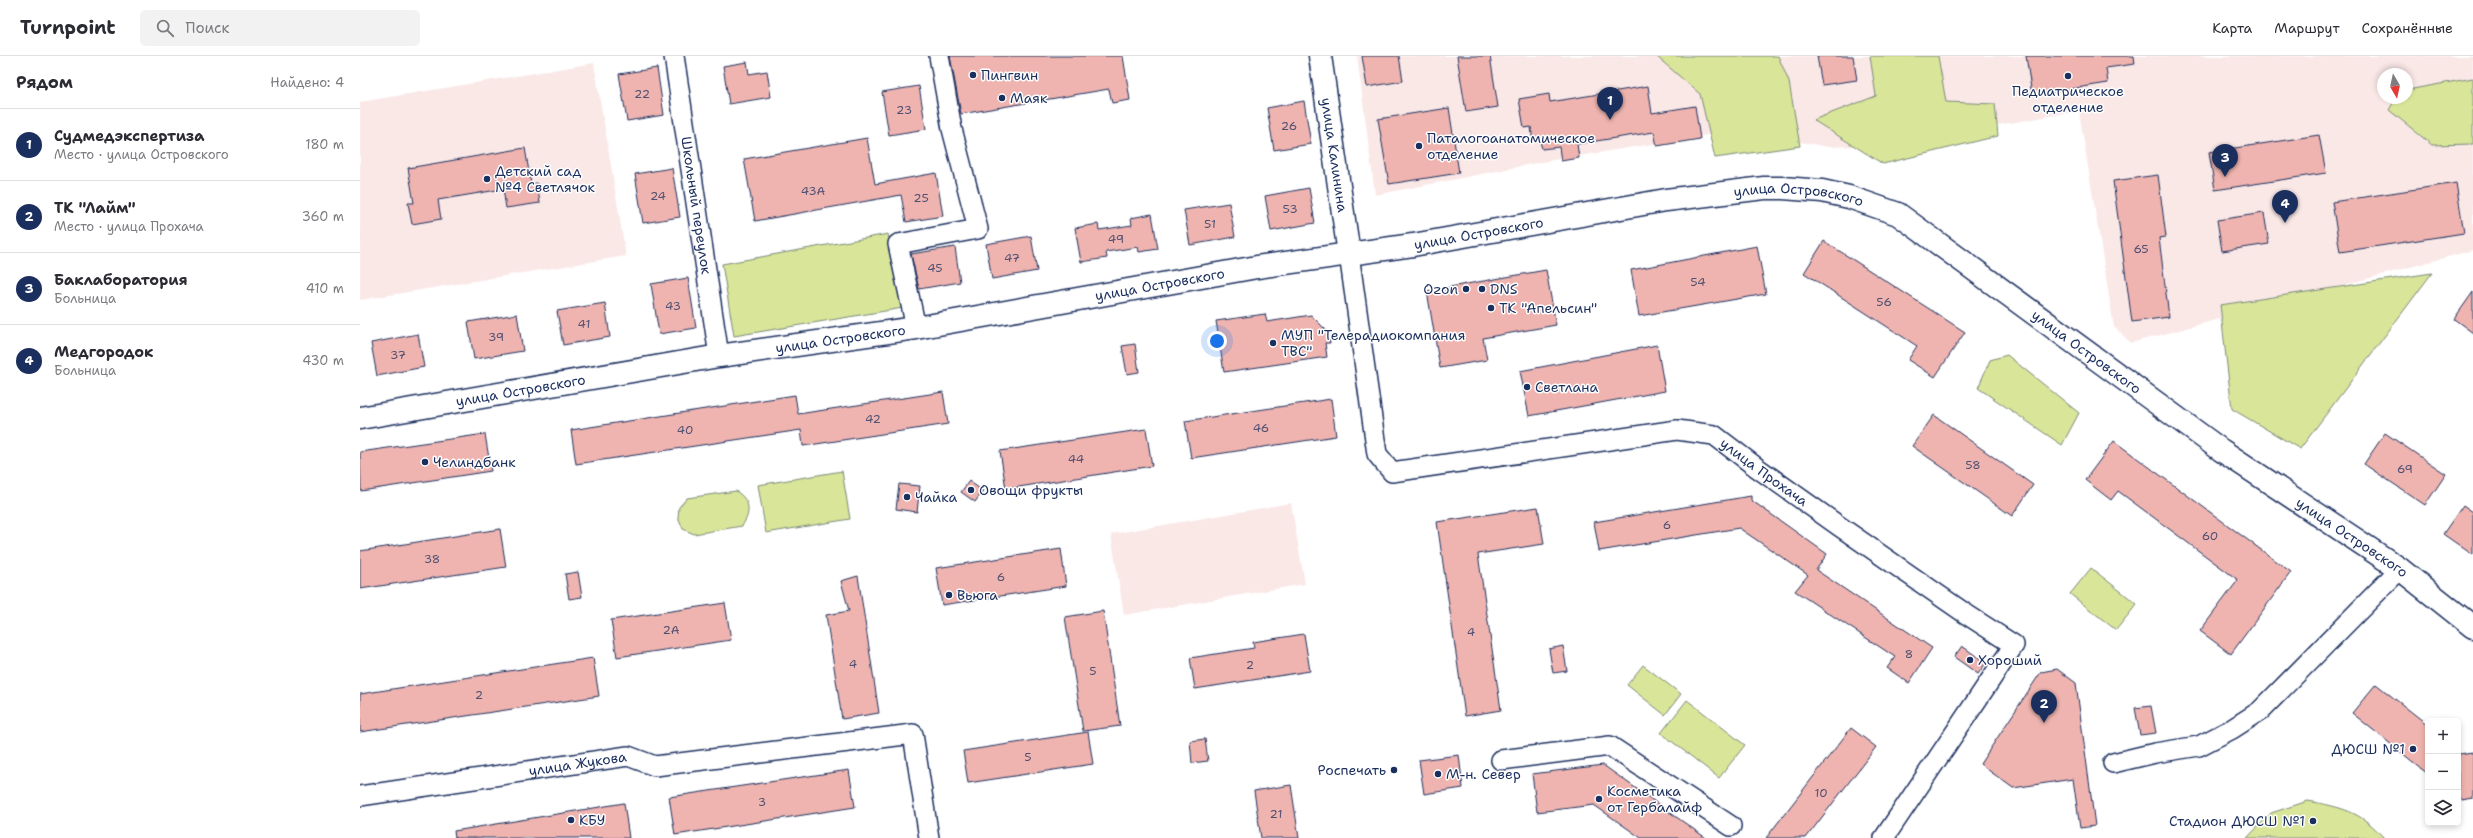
<!DOCTYPE html>
<html lang="ru">
<head>
<meta charset="utf-8">
<style>
	body { margin:0; font-family:"Shantell Sans",sans-serif; background:#f2f2f3; color:#2b2b33 }
	.controls { position:absolute; right:12px; bottom:12px; display:grid; overflow:hidden; border-radius:6px; box-shadow:0 2px 6px #0003 }
	.controls button { width:36px; height:36px; display:grid; place-items:center; padding:0; border:0; border-bottom:1px solid #e1e1e2; background:#fff; color:#2b2b33; font:20px sans-serif }
	.compass { position:absolute; left:2017px; top:12px; width:36px; height:36px; border-radius:50%; background:#fff; box-shadow:0 2px 6px #0003; rotate:171deg }
	.you { position:absolute; left:857px; top:285px; width:14px; height:14px; margin:-10px; border:3px solid #fff; border-radius:50%; background:#1a73e8; box-shadow:0 0 0 6px #1a73e833 }
	.badge { display:grid; place-items:center; width:26px; height:26px; border-radius:50%; background:#1b2f5e; color:#fff; font-size:13px; font-weight:700 }
	.pin { position:absolute; translate:-50% -33px; filter:drop-shadow(0 1px 2px #0008) }
	.pin::after { content:''; position:absolute; top:21px; width:14px; height:12px; background:inherit; clip-path:polygon(0 0,100% 0,50% 100%) }
	.list { margin:0; padding:0; list-style:none }
	h2 { display:flex; justify-content:space-between; align-items:center; height:52px; margin:0; padding:0 16px; font-size:17px }
	h2 small { font-size:13px; font-weight:400; color:#7c7c81 }
	.list li { display:grid; grid-template-columns:26px 1fr auto; gap:12px; align-items:center; box-sizing:border-box; height:72px; padding:0 16px; border-top:1px solid #e1e1e2 }
	.list b { display:block; font-size:15px; white-space:nowrap }
	.list p { margin:0; font-size:13px; white-space:nowrap; color:#7c7c81 }
	.list em { font-size:13px; font-style:normal; color:#7c7c81 }
	.icon { flex:none; width:22px; height:22px; fill:none; stroke:currentColor; stroke-width:2; stroke-linecap:round; stroke-linejoin:round }
	.map { position:relative; flex:none; width:2113px; height:782px; overflow:hidden }
	header { display:flex; align-items:center; gap:24px; box-sizing:border-box; height:56px; padding:0 20px; background:#fff; border-bottom:1px solid #e1e1e2 }
	header strong { font-size:19px }
	nav { display:flex; gap:22px; margin-inline-start:auto; font-size:14px }
	.search { width:280px; height:36px; background:#f2f2f3; display:flex; align-items:center; gap:10px; box-sizing:border-box; padding:0 14px; border-radius:6px; color:#7c7c81; font-size:15px }
	main { display:flex }
	aside { flex:1; background:#fff }
	.map>svg:first-child { display:block }
</style>
</head>
<body>
<header>
<strong>Turnpoint</strong>
<div class="search"><svg class="icon" aria-label="search" viewBox="0 0 24 24"><circle cx="10" cy="10" r="6"/><path d="M15 15l6 6"/></svg>Поиск</div>
<nav><a>Карта</a><a>Маршрут</a><a>Сохранённые</a></nav>
</header>
<main>
<aside>
<h2>Рядом<small>Найдено: 4</small></h2>
<ul class="list">
<li><span class="badge">1</span><div><b>Судмедэкспертиза</b><p>Место · улица Островского</p></div><em>180 m</em></li>
<li><span class="badge">2</span><div><b>ТК &quot;Лайм&quot;</b><p>Место · улица Прохача</p></div><em>360 m</em></li>
<li><span class="badge">3</span><div><b>Баклаборатория</b><p>Больница</p></div><em>410 m</em></li>
<li><span class="badge">4</span><div><b>Медгородок</b><p>Больница</p></div><em>430 m</em></li>
</ul>
</aside>
<div class="map">
<svg width="2113" height="782" viewBox="0 0 2113 782">
	<rect width="100%" height="100%" fill="#fff"/>
	<filter id="ink" filterUnits="userSpaceOnUse"><feTurbulence type="fractalNoise" baseFrequency=".025" numOctaves="2"/><feDisplacementMap in="SourceGraphic" scale="8" xChannelSelector="R" yChannelSelector="G"/><feConvolveMatrix kernelMatrix="1 2 1 2 8 2 1 2 1" color-interpolation-filters="sRGB"/></filter>
	<g filter="url(#ink)">
		<!-- built -->
		<g fill="#fae8e7" fill-rule="evenodd">
			<path d="M997,0H2113V194L1771,287L1754,271L1719,55L1522,89L1469,91L1374,75L1187,105L1015,139ZM2023,18H2047V42H2023Z"/>
			<polygon points="234,7 266,200 0,244 0,46"/>
			<polygon points="931,447 945,528 764,559 751,478"/>
		</g>
		<!-- green -->
		<g fill="#d9e598" stroke="#7a8a7b">
			<polygon points="1296,0 1418,0 1429,26 1440,90 1355,102 1340,38"/>
			<polygon points="1510,0 1578,0 1586,46 1635,48 1638,80 1523,108 1453,64 1516,40"/>
			<polygon points="2113,22 2113,88 2072,89 2029,54 2036,42 2047,42 2047,34"/>
			<polygon points="528,178 543,252 374,280 362,208"/>
			<polygon points="2072,217 1940,393 1872,353 1860,249"/>
			<polygon points="1647,299 1719,357 1702,389 1618,332 1630,304"/>
			<polygon points="482,415 490,463 406,477 398,429"/>
			<path d="M376,435C391,445 391,457 382,470L334,478L323,473L318,461L319,451L327,442Z"/>
			<polygon points="1731,512 1777,548 1756,574 1710,538"/>
			<polygon points="1283,609 1321,638 1305,659 1267,629"/>
			<polygon points="1327,644 1385,689 1359,722 1301,677"/>
			<path d="M1948,745C1980,751 2001,755 2024,782H1887L1911,757Z"/>
		</g>
		<!-- building -->
		<g fill="#efb4af" stroke="#1b2f5e">
			<polygon points="590,0 763,0 770,44 752,47 749,33 601,58"/>
			<polygon points="1002,0 1039,0 1043,25 1007,31"/>
			<polygon points="1097,0 1130,0 1138,51 1106,56"/>
			<polygon points="1457,0 1493,0 1497,24 1462,29"/>
			<polygon points="1666,0 1774,0 1775,8 1746,12 1748,27 1672,39"/>
			<polygon points="387,6 389,18 407,15 411,41 369,48 363,10"/>
			<polygon points="297,12 304,59 267,65 259,18"/>
			<polygon points="559,30 566,73 529,79 522,36"/>
			<polygon points="1288,30 1292,57 1335,50 1340,83 1297,90 1294,76 1217,88 1219,102 1201,105 1199,91 1182,93 1180,85 1173,86 1171,71 1164,72 1159,43 1189,38 1190,46"/>
			<polygon points="944,45 951,88 914,94 907,52"/>
			<polygon points="1089,52 1099,117 1029,128 1018,63"/>
			<polygon points="1959,79 1966,117 1855,134 1849,96"/>
			<polygon points="507,82 515,128 576,117 583,160 546,166 541,139 395,165 384,103"/>
			<polygon points="165,92 171,128 177,127 180,147 146,152 143,133 78,144 81,163 52,168 48,147 54,147 48,112"/>
			<polygon points="312,112 320,161 283,167 275,118"/>
			<polygon points="1798,119 1806,181 1799,182 1809,261 1772,266 1753,125"/>
			<polygon points="2096,127 2104,177 1980,196 1972,146"/>
			<polygon points="949,132 955,167 911,175 905,140"/>
			<polygon points="869,147 875,181 830,189 824,154"/>
			<polygon points="1904,157 1909,188 1862,195 1857,164"/>
			<polygon points="792,158 798,193 779,196 778,191 746,196 747,202 721,206 715,172 738,168 739,174 772,169 771,162"/>
			<polygon points="671,180 677,215 632,223 626,188"/>
			<polygon points="1464,185 1605,276 1575,321 1548,304 1557,290 1444,217"/>
			<polygon points="1397,190 1406,238 1279,260 1271,214"/>
			<polygon points="595,191 600,226 559,233 551,198"/>
			<polygon points="1186,214 1196,269 1123,282 1127,304 1080,312 1067,235"/>
			<polygon points="328,222 336,272 299,278 291,228"/>
			<polygon points="2113,236 2113,277 2094,263"/>
			<polygon points="245,247 250,281 203,289 197,255"/>
			<polygon points="157,258 163,295 114,303 108,266"/>
			<polygon points="905,258 907,266 951,259 968,276 970,287 965,287 967,301 864,316 856,265"/>
			<polygon points="58,278 64,311 17,320 11,287"/>
			<polygon points="775,288 779,316 767,318 762,290"/>
			<polygon points="1297,289 1305,335 1169,360 1160,315"/>
			<polygon points="583,336 588,368 443,390 441,374 216,408 211,374 435,339 438,358"/>
			<polygon points="971,343 976,380 831,402 825,365"/>
			<polygon points="1574,359 1673,429 1652,460 1552,390"/>
			<polygon points="786,373 792,410 646,433 640,395"/>
			<polygon points="2025,377 2086,418 2065,449 2004,408"/>
			<polygon points="125,378 131,415 1,435 0,396"/>
			<polygon points="1754,385 1931,516 1871,598 1840,575 1878,524 1758,435 1751,444 1725,424"/>
			<polygon points="609,425 623,435 615,446 601,436"/>
			<polygon points="539,428 560,430 557,456 536,453"/>
			<polygon points="1391,440 1391,444 1467,498 1456,514 1572,592 1549,627 1527,612 1535,601 1435,535 1448,519 1379,472 1239,495 1234,466"/>
			<polygon points="2103,449 2113,456 2113,499 2083,478"/>
			<polygon points="1178,451 1184,488 1118,498 1141,654 1105,660 1077,466"/>
			<polygon points="140,473 146,511 0,533 0,495"/>
			<polygon points="701,493 706,530 582,549 576,512"/>
			<polygon points="218,516 222,541 209,543 205,518"/>
			<polygon points="498,520 519,657 482,663 466,559 489,555 481,525"/>
			<polygon points="365,547 371,584 257,601 251,564"/>
			<polygon points="743,555 760,670 723,675 705,561"/>
			<polygon points="944,578 950,615 835,633 830,602 894,592 893,586"/>
			<polygon points="1203,590 1207,615 1193,617 1189,593"/>
			<polygon points="1602,590 1626,607 1618,618 1594,601"/>
			<polygon points="233,602 239,640 0,676 0,638"/>
			<polygon points="1697,613 1716,627 1735,770 1720,772 1713,723 1653,732 1620,708 1681,616"/>
			<polygon points="2016,628 2068,669 2068,718 1992,657"/>
			<polygon points="1791,650 1796,677 1780,679 1775,652"/>
			<polygon points="1491,672 1516,691 1446,782 1406,782"/>
			<polygon points="728,676 733,708 608,727 603,695"/>
			<polygon points="845,683 848,705 832,707 830,685"/>
			<polygon points="2113,696 2113,743 2103,745 2098,741 2098,698"/>
			<polygon points="1099,699 1103,732 1064,738 1059,704"/>
			<polygon points="1243,709 1346,782 1281,782 1234,749 1177,756 1172,718"/>
			<polygon points="489,714 495,751 315,779 309,741"/>
			<polygon points="931,729 939,782 901,782 894,735"/>
			<polygon points="264,747 269,782 95,782 94,775"/>
		</g>
		<g fill="none" stroke-linecap="round" stroke-linejoin="round">
			<defs>
				<g id="street">
					<path id="s1" d="M314,0L359,300"/>
					<path id="s2" d="M989,198L1017,398L1032,416L1317,374L1354,379L1396,411L1479,470L1606,558L1654,589L1524,782"/>
					<polyline points="556,272 538,188 618,173 592,73 579,0"/>
					<polyline points="1141,704 1250,690 1371,770"/>
					<polyline points="1753,707 1795,697 1839,690 1872,673 1900,655 2040,513"/>
					<path id="s3" d="M0,740L268,700L295,710L553,678L569,782"/>
				</g>
				<g id="secondary">
					<path id="s4" d="M960,0L989,198"/>
					<path id="s5" d="M0,362L359,300L556,272L897,211L1053,189L1306,144L1404,132H1423L1462,135L1489,141L1538,158L1861,394L2040,513L2113,571"/>
				</g>
			</defs>
			<!-- street casing -->
			<use href="#street" stroke="#1b2f5e" stroke-width="22"/>
			<!-- secondary casing -->
			<use href="#secondary" stroke="#1b2f5e" stroke-width="25"/>
			<!-- street -->
			<use href="#street" stroke="#fff" stroke-width="19"/>
			<!-- secondary -->
			<use href="#secondary" stroke="#fff" stroke-width="22"/>
		</g>
	</g>
	<!-- markers -->
	<g fill="#1b2f5e" stroke="#fff" stroke-width="1.5">
		<circle cx="613" cy="19" r="4"/>
		<circle cx="1708" cy="20" r="4"/>
		<circle cx="642" cy="42" r="4"/>
		<circle cx="1059" cy="90" r="4"/>
		<circle cx="127" cy="123" r="4"/>
		<circle cx="1106" cy="233" r="4"/>
		<circle cx="1122" cy="233" r="4"/>
		<circle cx="1131" cy="252" r="4"/>
		<circle cx="913" cy="287" r="4"/>
		<circle cx="1167" cy="331" r="4"/>
		<circle cx="65" cy="406" r="4"/>
		<circle cx="611" cy="434" r="4"/>
		<circle cx="547" cy="441" r="4"/>
		<circle cx="589" cy="539" r="4"/>
		<circle cx="1610" cy="604" r="4"/>
		<circle cx="2053" cy="693" r="4"/>
		<circle cx="1034" cy="714" r="4"/>
		<circle cx="1078" cy="718" r="4"/>
		<circle cx="1239" cy="743" r="4"/>
		<circle cx="211" cy="764" r="4"/>
		<circle cx="1953" cy="765" r="4"/>
	</g>
	<g text-anchor="middle" stroke-width="3" stroke-linejoin="round" paint-order="stroke">
		<!-- number labels -->
		<g font-size="12" fill="#505072">
			<text x="282" y="42">22</text>
			<text x="544" y="58">23</text>
			<text x="929" y="74">26</text>
			<text x="453" y="139">43А</text>
			<text x="298" y="144">24</text>
			<text x="561" y="146">25</text>
			<text x="930" y="157">53</text>
			<text x="850" y="172">51</text>
			<text x="756" y="187">49</text>
			<text x="1781" y="197">65</text>
			<text x="652" y="206">47</text>
			<text x="575" y="216">45</text>
			<text x="1338" y="230">54</text>
			<text x="1524" y="250">56</text>
			<text x="313" y="254">43</text>
			<text x="224" y="272">41</text>
			<text x="136" y="285">39</text>
			<text x="38" y="303">37</text>
			<text x="513" y="367">42</text>
			<text x="901" y="376">46</text>
			<text x="325" y="378">40</text>
			<text x="716" y="407">44</text>
			<text x="1613" y="413">58</text>
			<text x="2045" y="417">69</text>
			<text x="1307" y="473">6</text>
			<text x="1850" y="484">60</text>
			<text x="72" y="507">38</text>
			<text x="641" y="525">6</text>
			<text x="311" y="578">2А</text>
			<text x="1111" y="580">4</text>
			<text x="1549" y="602">8</text>
			<text x="493" y="612">4</text>
			<text x="890" y="613">2</text>
			<text x="733" y="619">5</text>
			<text x="119" y="643">2</text>
			<text x="668" y="705">5</text>
			<text x="1461" y="741">10</text>
			<text x="402" y="750">3</text>
			<text x="916" y="762">21</text>
		</g>
		<!-- poi labels -->
		<g font-size="14" fill="#1b2f5e" stroke="#fff" text-anchor="start">
			<text x="621" y="24">Пингвин</text>
			<text x="1708" y="40" text-anchor="middle">Педиатрическое<tspan x="1708" dy="16">отделение</tspan></text>
			<text x="650" y="47">Маяк</text>
			<text x="1067" y="87">Паталогоанатомическое<tspan x="1067" dy="16">отделение</tspan></text>
			<text x="135" y="120">Детский сад<tspan x="135" dy="16">№4 Светлячок</tspan></text>
			<text x="1098" y="238" text-anchor="end">Ozon</text>
			<text x="1130" y="238">DNS</text>
			<text x="1139" y="257">ТК "Апельсин"</text>
			<text x="921" y="284">МУП "Телерадиокомпания<tspan x="921" dy="16">ТВС"</tspan></text>
			<text x="1175" y="336">Светлана</text>
			<text x="73" y="411">Челиндбанк</text>
			<text x="619" y="439">Овощи фрукты</text>
			<text x="555" y="446">Чайка</text>
			<text x="597" y="544">Вьюга</text>
			<text x="1618" y="609">Хороший</text>
			<text x="2045" y="698" text-anchor="end">ДЮСШ №1</text>
			<text x="1026" y="719" text-anchor="end">Роспечать</text>
			<text x="1086" y="723">М-н. Север</text>
			<text x="1247" y="740">Косметика<tspan x="1247" dy="16">от Гербалайф</tspan></text>
			<text x="219" y="769">КБУ</text>
			<text x="1945" y="770" text-anchor="end">Стадион ДЮСШ №1</text>
		</g>
		<!-- street labels -->
		<g font-size="14" fill="#1b2f5e" stroke="#fff">
			<text dy="5" stroke="none"><textPath href="#s4" startOffset="100">улица Калинина</textPath></text>
			<text dy="5" stroke="none"><textPath href="#s5" startOffset="1458">улица Островского</textPath></text>
			<text dy="5" stroke="none"><textPath href="#s1" startOffset="151">Школьный переулок</textPath></text>
			<text dy="5" stroke="none"><textPath href="#s5" startOffset="1134">улица Островского</textPath></text>
			<text dy="5" stroke="none"><textPath href="#s5" startOffset="811">улица Островского</textPath></text>
			<text dy="5" stroke="none"><textPath href="#s5" startOffset="487">улица Островского</textPath></text>
			<text dy="5" stroke="none"><textPath href="#s5" startOffset="1794">улица Островского</textPath></text>
			<text dy="5" stroke="none"><textPath href="#s5" startOffset="163">улица Островского</textPath></text>
			<text dy="5" stroke="none"><textPath href="#s2" startOffset="613">улица Прохача</textPath></text>
			<text dy="5" stroke="none"><textPath href="#s5" startOffset="2118">улица Островского</textPath></text>
			<text dy="5" stroke="none"><textPath href="#s3" startOffset="220">улица Жукова</textPath></text>
		</g>
	</g>
</svg>
<div class="controls">
<button>+</button>
<button>−</button>
<button><svg class="icon" aria-label="layers" viewBox="0 0 24 24"><path d="M12 4l9 5-9 5-9-5zM3 14l9 5 9-5"/></svg></button>
</div>
<svg class="compass" viewBox="-18 -18 36 36"><path d="M0-13l5 13h-10z" fill="#e53935"/><path d="M0 13l5-13h-10z" fill="#7c7c81"/></svg>
<div class="you"></div>
<div class="pin badge" style="left:1250px;top:64px">1</div>
<div class="pin badge" style="left:1684px;top:667px">2</div>
<div class="pin badge" style="left:1865px;top:121px">3</div>
<div class="pin badge" style="left:1925px;top:167px">4</div>
</div>
</main>
</body>
</html>
